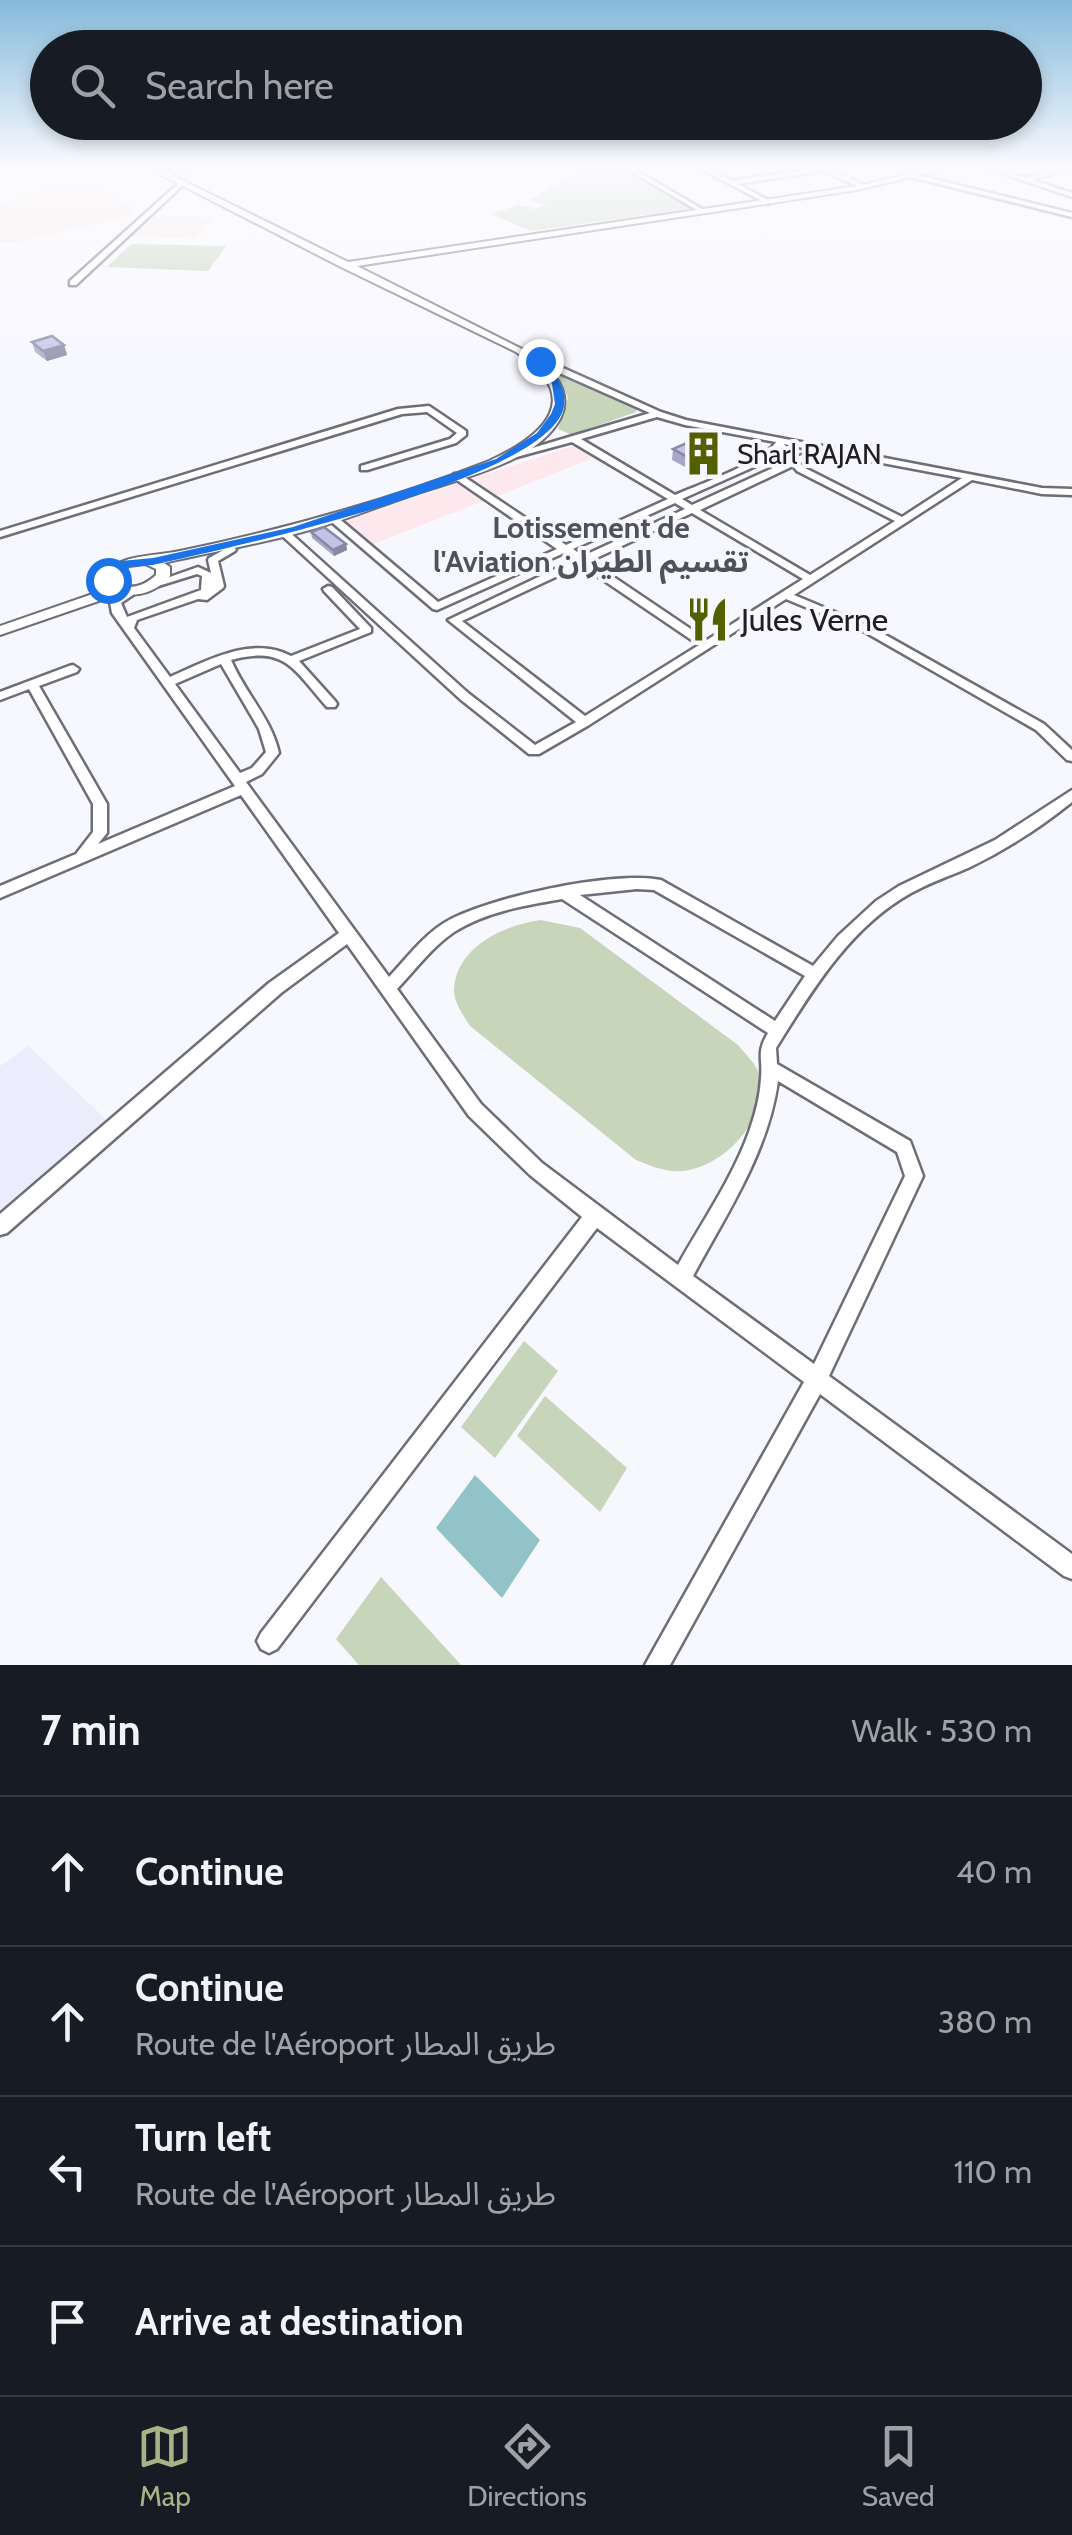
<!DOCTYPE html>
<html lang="en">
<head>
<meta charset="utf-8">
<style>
	body { margin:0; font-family:Cabin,"Noto Sans Arabic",sans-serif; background:#242831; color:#f1f3f6 }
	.stop { position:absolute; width:30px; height:30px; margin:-22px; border:8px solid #1a73e8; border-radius:50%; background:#fff }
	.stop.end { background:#1a73e8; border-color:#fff; box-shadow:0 2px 10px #0008 }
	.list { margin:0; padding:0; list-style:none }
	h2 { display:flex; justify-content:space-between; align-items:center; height:130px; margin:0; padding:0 40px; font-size:42px }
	h2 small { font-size:32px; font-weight:400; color:#9ea1a6 }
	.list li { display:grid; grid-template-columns:65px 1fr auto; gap:30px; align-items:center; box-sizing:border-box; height:150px; padding:0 40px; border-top:2px solid #363941 }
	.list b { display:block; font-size:38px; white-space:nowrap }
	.list p { margin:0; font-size:32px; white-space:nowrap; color:#9ea1a6 }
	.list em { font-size:32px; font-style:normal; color:#9ea1a6 }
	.icon { flex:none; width:55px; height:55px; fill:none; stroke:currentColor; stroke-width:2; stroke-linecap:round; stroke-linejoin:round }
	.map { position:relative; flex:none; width:1072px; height:1665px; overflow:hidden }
	.search { position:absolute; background:#171b24; box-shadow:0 5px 15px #0003; left:30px; right:30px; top:30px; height:110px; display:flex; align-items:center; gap:25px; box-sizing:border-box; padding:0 35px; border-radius:55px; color:#9ea1a6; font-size:38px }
	.sheet { height:730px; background:#171b24 }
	nav { display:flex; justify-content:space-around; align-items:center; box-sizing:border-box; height:140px; border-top:2px solid #363941; background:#171b24; font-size:28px; color:#9ea1a6 }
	nav a { display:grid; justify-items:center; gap:5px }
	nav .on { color:#aab187 }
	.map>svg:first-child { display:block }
</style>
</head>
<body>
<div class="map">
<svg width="1072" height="1665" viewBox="0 0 1072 1665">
	<rect width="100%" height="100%" fill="#f7f7fe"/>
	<!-- commercial -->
	<polygon fill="#fde8ed" points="579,444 588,449 591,459 371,545 343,521"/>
	<!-- built -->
	<polygon fill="#ecedfc" points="28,1046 112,1125 0,1220 0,1066"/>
	<!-- education -->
	<g fill="#fde9e1">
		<polygon points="75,174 134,209 124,217 16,242 0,242 0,206"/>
		<polygon points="151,216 214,218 195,239 130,236"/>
	</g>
	<!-- green -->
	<g fill="#c7d5ba">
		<polygon points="584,168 626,168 693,208 531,231 491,214 519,205 536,209 545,205 530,200"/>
		<polygon points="131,244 226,246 208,271 107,267"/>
		<polygon points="561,373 579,377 636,408 636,412 572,435 558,429 568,398 559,376"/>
		<path d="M541,920L580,928L738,1045C746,1055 758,1065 760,1078C767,1119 728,1162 689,1170C670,1174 653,1167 636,1160L470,1026C464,1016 454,1003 454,990C456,946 505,925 541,920Z"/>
		<polygon points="524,1341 558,1371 495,1458 461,1427"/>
		<polygon points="545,1396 627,1468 600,1512 517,1436"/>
		<polygon points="381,1577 461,1665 359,1665 336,1639"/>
	</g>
	<!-- water -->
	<polygon fill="#92c3c8" points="475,1475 540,1540 502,1598 436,1528"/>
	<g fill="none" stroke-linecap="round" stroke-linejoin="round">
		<defs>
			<g id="minor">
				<polygon points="625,168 632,168 702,209 697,210"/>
				<polygon points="699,168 707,168 732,181 816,168 831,168 867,187 862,188 823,171 738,184 770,201 768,204"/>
				<path d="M986,168C1001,168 1015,178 1028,177C1043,176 1056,168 1071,168L1032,180L1072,193V197Z"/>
				<polygon points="913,174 1072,213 1072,217 911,177"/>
				<polygon points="179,183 184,184 76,285 70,285 70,281"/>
				<path d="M537,359H543L661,412L686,420L1042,488L1072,489V495L1042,494L972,480L794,595L873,628L1044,724L1072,750V761L1067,760L1036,730L865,632L786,599L589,725L539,754H529L460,699L277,531L282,528L286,529L468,693L535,745L576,722L448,620L574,560L564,553L437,610L433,609L327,518L336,516L438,602L557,549L454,478V474H460L566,545L668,499L572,442L502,461V457L650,413L537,363ZM657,417L685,425L776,442C765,461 698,485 675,495L581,439ZM784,444L813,450L795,458ZM780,452L788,461L692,505L682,499L758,465ZM824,452L962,478L902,517L803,467L800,463ZM793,466L797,471L895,521L810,575L700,510ZM675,503L685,509L583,556L573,549ZM692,513L803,579L707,640L590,561ZM581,565L699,645L585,716L462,621Z"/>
				<polygon points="429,406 466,431 466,435 456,443 367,470 361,470 361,466 450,439 457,433 427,412 402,414 0,537 0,531 398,409"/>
				<path d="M231,546L236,549L235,551L218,561L224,586L223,588L207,600L198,599L137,620L134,628L170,677C206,661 253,635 291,656L360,629L324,591L323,589L328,586L332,587L371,628V632L299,661L335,701L337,704L335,707H327C294,670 286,645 231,660C245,693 271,718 279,753L262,774L246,782L389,977C406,959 422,937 444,923C484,898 615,870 661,880L813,966L838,936L876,901L899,886L995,840L1072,790V802C1040,828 1005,850 968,868C949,876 929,883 911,893C850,927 812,990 776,1048L777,1064L910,1141L923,1176L829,1376L1072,1554V1579L1064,1576L820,1394L670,1665H645L804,1382L597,1228L277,1649L269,1653L261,1649L257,1641L261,1633L582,1217L530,1175L469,1116L347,944L281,993L7,1233L0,1235V1214L269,983L339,933L241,795L0,898V886L76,854L93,832V804L29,689L0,700V692L69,666L73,665L79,669L77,672L39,686L107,804V833L98,844L235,786L112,613L110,602L128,589H136V593L121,603L127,617L201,590L202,576L197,574L155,587L150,584L198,567L211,573L208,560L209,558ZM221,664L259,729L266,752L252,768L240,773L175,684ZM637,889L654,890L805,976L775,1021L580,895ZM562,899L768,1033C756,1053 763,1058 761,1078C760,1097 755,1115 749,1132C732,1179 702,1222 678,1265L542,1163L481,1104L397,989C415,970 432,947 454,932C485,912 526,905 562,899ZM778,1081L897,1152L905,1176L814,1364L693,1276C727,1213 768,1153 778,1081Z"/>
			</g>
			<path id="major" d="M148,168L163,171L198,168L170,174L348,262L857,186L935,168H949L857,190L357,266L538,357C555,373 572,393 561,417C539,462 459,479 415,494C379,506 343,521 306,531C260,544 211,552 164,563L170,567V576C156,592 140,597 119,594L0,635V626L107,589L102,584V575C124,553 151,557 180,551C285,529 389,500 489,461C546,435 585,397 516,352L341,267ZM145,564L156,569V575C144,586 131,591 116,582V576L129,566Z"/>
		</defs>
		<!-- minor casing -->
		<use href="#minor" stroke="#6d6e78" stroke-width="5"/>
		<!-- major casing -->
		<use href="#major" stroke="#6d6e78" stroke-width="4"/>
		<!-- minor -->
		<use href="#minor" fill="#fff" fill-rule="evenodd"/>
		<!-- major -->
		<use href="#major" fill="#fff" fill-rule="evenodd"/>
	</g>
	<!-- wall -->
	<g fill="#a7a8c8">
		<polygon points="32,342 64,345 67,355 47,361 35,352"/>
		<polygon points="673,449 717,453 685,467 672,460"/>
		<polygon points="311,532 346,544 347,550 334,556 312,538"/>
	</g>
	<!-- shaded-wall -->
	<g fill="#8888a3">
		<polygon points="64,345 67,355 47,361 43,351"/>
		<polygon points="718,442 717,453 685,467 686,456"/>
		<polygon points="346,544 347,550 334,556 333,550"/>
	</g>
	<!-- building -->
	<g fill="#c2c3e9" stroke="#8888a3" stroke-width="2.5">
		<polygon points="52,336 64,345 43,351 32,342"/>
		<polygon points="705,435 718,442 686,456 673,449"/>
		<polygon points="324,527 346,544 333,550 311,532"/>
	</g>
	<!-- sky -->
	<linearGradient id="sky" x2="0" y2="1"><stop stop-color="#85badb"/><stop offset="0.42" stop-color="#fbfbff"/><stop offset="1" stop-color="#fbfbff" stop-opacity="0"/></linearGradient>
	<rect width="1072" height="401" fill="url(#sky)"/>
	<!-- route -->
	<path fill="#1a73e8" d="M536,359H543C554,373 567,387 564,406C553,479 223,549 153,565L128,567L112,582L101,580L109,567L121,561L153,558L293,527L496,459L537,433L551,414L555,404L552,384Z"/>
	<!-- icons -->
	<defs>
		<symbol id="building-bare" viewBox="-9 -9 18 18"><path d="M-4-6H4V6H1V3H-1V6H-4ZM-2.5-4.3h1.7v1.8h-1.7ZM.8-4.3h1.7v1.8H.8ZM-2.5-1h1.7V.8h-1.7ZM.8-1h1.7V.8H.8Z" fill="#546000" stroke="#f7f7fe" stroke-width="2.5" paint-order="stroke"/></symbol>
		<symbol id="restaurant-bare" viewBox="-9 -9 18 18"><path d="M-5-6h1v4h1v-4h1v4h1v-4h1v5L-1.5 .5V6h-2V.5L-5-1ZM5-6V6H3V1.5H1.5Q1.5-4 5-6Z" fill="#546000" stroke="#f7f7fe" stroke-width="2.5" paint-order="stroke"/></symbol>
	</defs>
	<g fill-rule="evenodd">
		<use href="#building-bare" x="672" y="422" width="63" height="63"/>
		<use href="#restaurant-bare" x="676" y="588" width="63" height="63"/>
	</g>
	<g text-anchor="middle" stroke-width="8" stroke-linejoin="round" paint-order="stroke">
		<!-- far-poi labels -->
		<g font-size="28" fill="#202024" stroke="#f7f7fe" text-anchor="start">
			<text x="737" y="464">Sharl RAJAN</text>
		</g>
		<!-- far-neighbourhood labels -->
		<g font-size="30" font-weight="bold" fill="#50515a" stroke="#f7f7fe">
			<text x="591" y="538">Lotissement de<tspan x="591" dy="34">l'Aviation تقسيم الطيران</tspan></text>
		</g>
		<!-- poi labels -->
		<g font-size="32" fill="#202024" stroke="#f7f7fe" text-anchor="start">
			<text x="741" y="631">Jules Verne</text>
		</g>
	</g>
</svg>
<div class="stop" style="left:108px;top:580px"></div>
<div class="stop end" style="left:540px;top:361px"></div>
<div class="search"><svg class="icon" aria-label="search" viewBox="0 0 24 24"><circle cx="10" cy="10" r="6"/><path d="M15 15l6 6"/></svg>Search here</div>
</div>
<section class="sheet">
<h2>7 min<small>Walk · 530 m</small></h2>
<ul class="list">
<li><svg class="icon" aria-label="ahead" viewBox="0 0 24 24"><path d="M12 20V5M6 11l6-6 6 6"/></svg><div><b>Continue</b></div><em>40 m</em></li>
<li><svg class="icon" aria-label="ahead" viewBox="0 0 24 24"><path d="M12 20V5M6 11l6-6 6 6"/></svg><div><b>Continue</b><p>Route de l'Aéroport طريق المطار</p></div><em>380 m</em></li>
<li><svg class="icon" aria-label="left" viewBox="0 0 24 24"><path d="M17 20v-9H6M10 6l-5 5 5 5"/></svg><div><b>Turn left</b><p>Route de l'Aéroport طريق المطار</p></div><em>110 m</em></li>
<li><svg class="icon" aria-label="arrive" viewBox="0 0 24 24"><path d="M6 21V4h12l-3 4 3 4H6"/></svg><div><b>Arrive at destination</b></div></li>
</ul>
</section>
<nav>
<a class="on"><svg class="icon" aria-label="map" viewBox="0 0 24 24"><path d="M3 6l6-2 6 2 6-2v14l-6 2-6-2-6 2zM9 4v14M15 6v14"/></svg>Map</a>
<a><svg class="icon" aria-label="directions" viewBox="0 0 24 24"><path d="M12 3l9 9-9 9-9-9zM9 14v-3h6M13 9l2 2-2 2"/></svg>Directions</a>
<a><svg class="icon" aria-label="saved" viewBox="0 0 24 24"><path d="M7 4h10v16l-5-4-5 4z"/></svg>Saved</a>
</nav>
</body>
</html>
